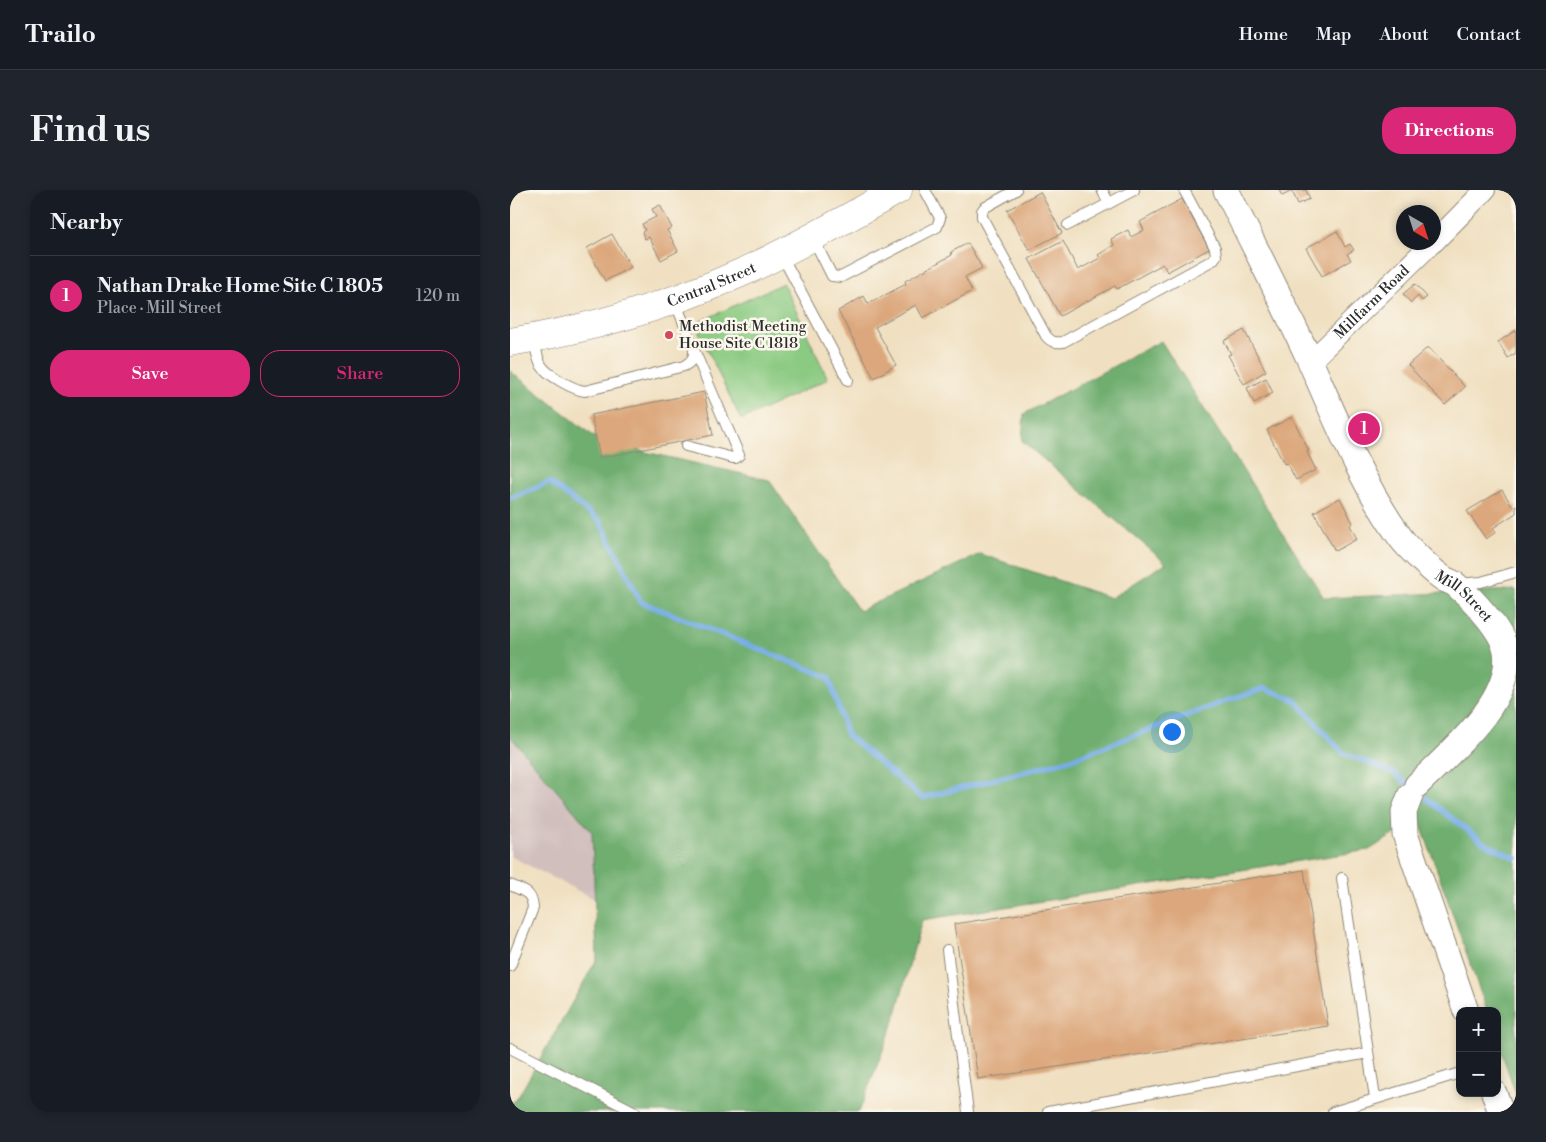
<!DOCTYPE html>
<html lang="en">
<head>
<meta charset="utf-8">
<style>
	body { margin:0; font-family:"Libre Bodoni",serif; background:#20242c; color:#f1f3f6 }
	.controls { position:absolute; right:15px; bottom:15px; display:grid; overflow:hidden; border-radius:10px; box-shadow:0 2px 8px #0003 }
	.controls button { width:45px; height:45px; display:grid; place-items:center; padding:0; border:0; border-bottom:1px solid #363941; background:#171b24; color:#f1f3f6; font:25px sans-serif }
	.compass { position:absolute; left:886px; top:15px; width:45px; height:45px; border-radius:50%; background:#171b24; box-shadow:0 2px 8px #0003; rotate:141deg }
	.you { position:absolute; left:661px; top:541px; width:18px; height:18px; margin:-12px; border:4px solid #fff; border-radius:50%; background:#1a73e8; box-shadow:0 0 0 8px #1a73e833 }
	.badge { display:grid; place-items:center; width:32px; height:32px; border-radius:50%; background:#db2777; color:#fff; font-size:16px; font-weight:700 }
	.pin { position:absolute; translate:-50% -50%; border:2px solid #fff; box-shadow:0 1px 5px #0006 }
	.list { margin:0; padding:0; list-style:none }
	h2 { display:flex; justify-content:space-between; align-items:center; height:65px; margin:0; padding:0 20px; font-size:21px }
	h2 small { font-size:16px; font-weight:400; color:#9ea1a6 }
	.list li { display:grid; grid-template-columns:32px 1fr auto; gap:15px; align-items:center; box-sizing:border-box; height:80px; padding:0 20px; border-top:1px solid #363941 }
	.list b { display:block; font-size:19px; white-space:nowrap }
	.list p { margin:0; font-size:16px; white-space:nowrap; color:#9ea1a6 }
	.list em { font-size:16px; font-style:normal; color:#9ea1a6 }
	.actions { display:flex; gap:10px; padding:15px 20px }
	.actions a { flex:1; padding:11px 0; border:1px solid #db2777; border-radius:20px; text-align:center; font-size:18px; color:#db2777 }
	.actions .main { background:#db2777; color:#fff }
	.map { position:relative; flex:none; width:1006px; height:922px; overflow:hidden; border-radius:20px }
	header { display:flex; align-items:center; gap:30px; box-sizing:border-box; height:70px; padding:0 25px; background:#171b24; border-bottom:1px solid #363941 }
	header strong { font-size:24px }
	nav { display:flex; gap:28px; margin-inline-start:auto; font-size:18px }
	.intro { display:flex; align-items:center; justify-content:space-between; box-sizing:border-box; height:120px; padding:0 30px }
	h1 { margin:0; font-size:35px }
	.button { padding:12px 22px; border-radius:20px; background:#db2777; color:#fff; font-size:18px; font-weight:700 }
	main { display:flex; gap:30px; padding:0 30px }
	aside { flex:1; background:#171b24; border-radius:20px; box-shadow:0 2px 8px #0003 }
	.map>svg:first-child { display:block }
</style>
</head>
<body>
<header>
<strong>Trailo</strong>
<nav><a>Home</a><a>Map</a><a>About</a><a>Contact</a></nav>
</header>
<div class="intro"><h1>Find us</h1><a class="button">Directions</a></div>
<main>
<aside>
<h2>Nearby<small></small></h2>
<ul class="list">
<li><span class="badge">1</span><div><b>Nathan Drake Home Site C 1805</b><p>Place · Mill Street</p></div><em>120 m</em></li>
</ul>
<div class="actions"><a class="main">Save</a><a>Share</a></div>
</aside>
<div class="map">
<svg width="1006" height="922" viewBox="0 0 1006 922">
	<rect width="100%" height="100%" fill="#fbf7ec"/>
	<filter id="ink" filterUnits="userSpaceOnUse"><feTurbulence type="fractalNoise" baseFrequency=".02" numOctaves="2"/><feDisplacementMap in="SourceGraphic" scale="10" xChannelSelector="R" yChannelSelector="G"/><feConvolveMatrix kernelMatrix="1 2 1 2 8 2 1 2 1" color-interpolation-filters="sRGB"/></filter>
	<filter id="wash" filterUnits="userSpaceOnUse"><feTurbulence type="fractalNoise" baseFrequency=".0096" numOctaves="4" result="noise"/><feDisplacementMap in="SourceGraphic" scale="20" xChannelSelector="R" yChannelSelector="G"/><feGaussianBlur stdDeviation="1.12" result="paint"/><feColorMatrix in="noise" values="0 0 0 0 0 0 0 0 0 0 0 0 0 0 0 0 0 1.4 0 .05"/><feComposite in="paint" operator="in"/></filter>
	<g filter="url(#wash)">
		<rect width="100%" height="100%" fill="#f0e0c1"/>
		<!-- industrial -->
		<polygon fill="#d1bfbd" points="0,190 135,735 0,666"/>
		<!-- green -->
		<polygon fill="#8bca82" stroke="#5b7a56" points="273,93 318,189 231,230 185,134"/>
		<!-- forest -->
		<polygon fill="#70ae70" stroke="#4e6c4e" points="651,151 814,408 1006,400 1006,904 987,850 987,821 977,821 909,629 859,660 412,730 383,834 349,922 0,922 0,914 7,909 87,769 82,642 0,546 0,181 91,252 259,290 349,421 470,364 601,408 656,373 512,251 514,224"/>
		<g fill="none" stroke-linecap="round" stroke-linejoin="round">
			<!-- stream -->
			<g stroke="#77ade6" stroke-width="5.5">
				<polyline points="0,308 39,292 90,331 131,412 319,487 337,545 412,608 559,570 721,509 755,498 785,510 833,563 884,583 900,596"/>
				<polyline points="908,602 974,653 1006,668"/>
			</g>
		</g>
		<g id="blocks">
			<!-- building -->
			<g fill="#dca77c">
				<polygon points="769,0 796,0 800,9 788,14 782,1 772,6"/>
				<polygon points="530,2 552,43 519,60 497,20"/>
				<polygon points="672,9 699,59 657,82 653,74 607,99 605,96 550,126 519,69 553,51 568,80 590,68 588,65 604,55 601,49 618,40 621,47 634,40 630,32"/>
				<polygon points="150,15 162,38 157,40 168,61 151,70 139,47 135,49 132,42 135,40 132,34 146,27 142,19"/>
				<polygon points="827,41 835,57 840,54 844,60 837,64 841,70 812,86 796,58"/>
				<polygon points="102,44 121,77 95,91 77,58"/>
				<polygon points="458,53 472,78 455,87 462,101 413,128 406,115 365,137 386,175 364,188 328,121 354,106 358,114 396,94 395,91 442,65 441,62"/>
				<polygon points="905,94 917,107 912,111 908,106 901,113 893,104"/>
				<polygon points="734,140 756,181 734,194 718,165 721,164 714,151"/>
				<polygon points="1006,140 1006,163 998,168 988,152"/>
				<polygon points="918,157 955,197 935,215 898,175"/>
				<polygon points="756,188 763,203 744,213 737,198"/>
				<polygon points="194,202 203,245 90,268 81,225"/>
				<polygon points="782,227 799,261 797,262 806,280 786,290 777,273 774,274 757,240"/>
				<polygon points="992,300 1003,317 1006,315 1006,323 983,338 986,342 976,349 957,321"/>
				<polygon points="830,308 843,333 840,335 847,349 825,361 804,322"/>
				<polygon points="794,680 818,836 468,889 444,734"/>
			</g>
		</g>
	</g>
	<g filter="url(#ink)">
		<use href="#blocks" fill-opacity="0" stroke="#8e8676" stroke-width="1"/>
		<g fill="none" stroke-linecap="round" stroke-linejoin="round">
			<defs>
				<g id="service">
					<path d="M506,0L474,18L472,21V27L536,146C541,152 545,153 553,152L703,70L706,66L705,58L674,0"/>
					<polyline points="592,0 599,13"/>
					<polyline points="558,35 624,0"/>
					<polyline points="303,48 322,86 331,87 427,37 430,28 415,0"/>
					<polyline points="271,64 338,190"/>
					<path d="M23,149C26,157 27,168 31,175C37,185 64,200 75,201L174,176C181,172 185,168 184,159L165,111"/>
					<polyline points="176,256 223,268 226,268 229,265 184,160"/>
					<polyline points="949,394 971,392 1006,382"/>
					<polyline points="832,688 865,908"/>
					<path d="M0,695C14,701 22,702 23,718L0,776"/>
					<polyline points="437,760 458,922"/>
					<polyline points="0,858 125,922"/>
					<polyline points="538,922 858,863"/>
					<polyline points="823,922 950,883"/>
				</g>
				<g id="minor">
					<polyline points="924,52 975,0"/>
					<path id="s1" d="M800,172L923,52"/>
				</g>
				<g id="tertiary">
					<path id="s2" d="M716,0C745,57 774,114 801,173C828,234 851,292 890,347C898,358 922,381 934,389C938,391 943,392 947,396C962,408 993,441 996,461C1004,511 939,563 907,595"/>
					<polyline points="900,606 894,622 895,644 956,821"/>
					<polyline points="984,903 991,922"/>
				</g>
				<g id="secondary">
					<path id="s3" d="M0,152C81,139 158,116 233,82C286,58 337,28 388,0"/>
				</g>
			</defs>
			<!-- service casing -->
			<use href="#service" stroke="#8e8676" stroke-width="12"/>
			<!-- minor casing -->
			<use href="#minor" stroke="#8e8676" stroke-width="22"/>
			<!-- tertiary casing -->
			<use href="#tertiary" stroke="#8e8676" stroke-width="27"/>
			<!-- secondary casing -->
			<use href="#secondary" stroke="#8e8676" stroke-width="29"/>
			<!-- service -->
			<use href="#service" stroke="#fff" stroke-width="10"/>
			<!-- minor -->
			<use href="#minor" stroke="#fff" stroke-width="20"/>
			<!-- tertiary -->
			<use href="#tertiary" stroke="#fff" stroke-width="25"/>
			<!-- secondary -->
			<use href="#secondary" stroke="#fff" stroke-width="28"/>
		</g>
	</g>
	<!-- markers -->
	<circle fill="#d1495b" stroke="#fbf7ec" stroke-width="2" cx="159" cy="145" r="5"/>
	<g text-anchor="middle" stroke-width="5" stroke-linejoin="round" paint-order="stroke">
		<!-- street labels -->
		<g font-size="15" fill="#2b2b2b" stroke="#fbf7ec">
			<text dy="5" stroke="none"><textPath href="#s3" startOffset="210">Central Street</textPath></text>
			<text dy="5" stroke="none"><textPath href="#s1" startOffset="86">Millfarm Road</textPath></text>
			<text dy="5" stroke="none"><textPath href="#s2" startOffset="476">Mill Street</textPath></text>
		</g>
		<!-- poi labels -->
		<g font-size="15" fill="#2b2b2b" stroke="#fbf7ec" text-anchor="start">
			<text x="169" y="141">Methodist Meeting<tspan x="169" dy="17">House Site C 1818</tspan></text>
		</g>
	</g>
</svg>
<div class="controls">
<button>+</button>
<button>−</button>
</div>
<svg class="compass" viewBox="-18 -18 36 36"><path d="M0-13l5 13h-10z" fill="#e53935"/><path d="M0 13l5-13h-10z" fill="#9ea1a6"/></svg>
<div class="you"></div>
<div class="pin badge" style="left:854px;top:239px">1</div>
</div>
</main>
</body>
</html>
